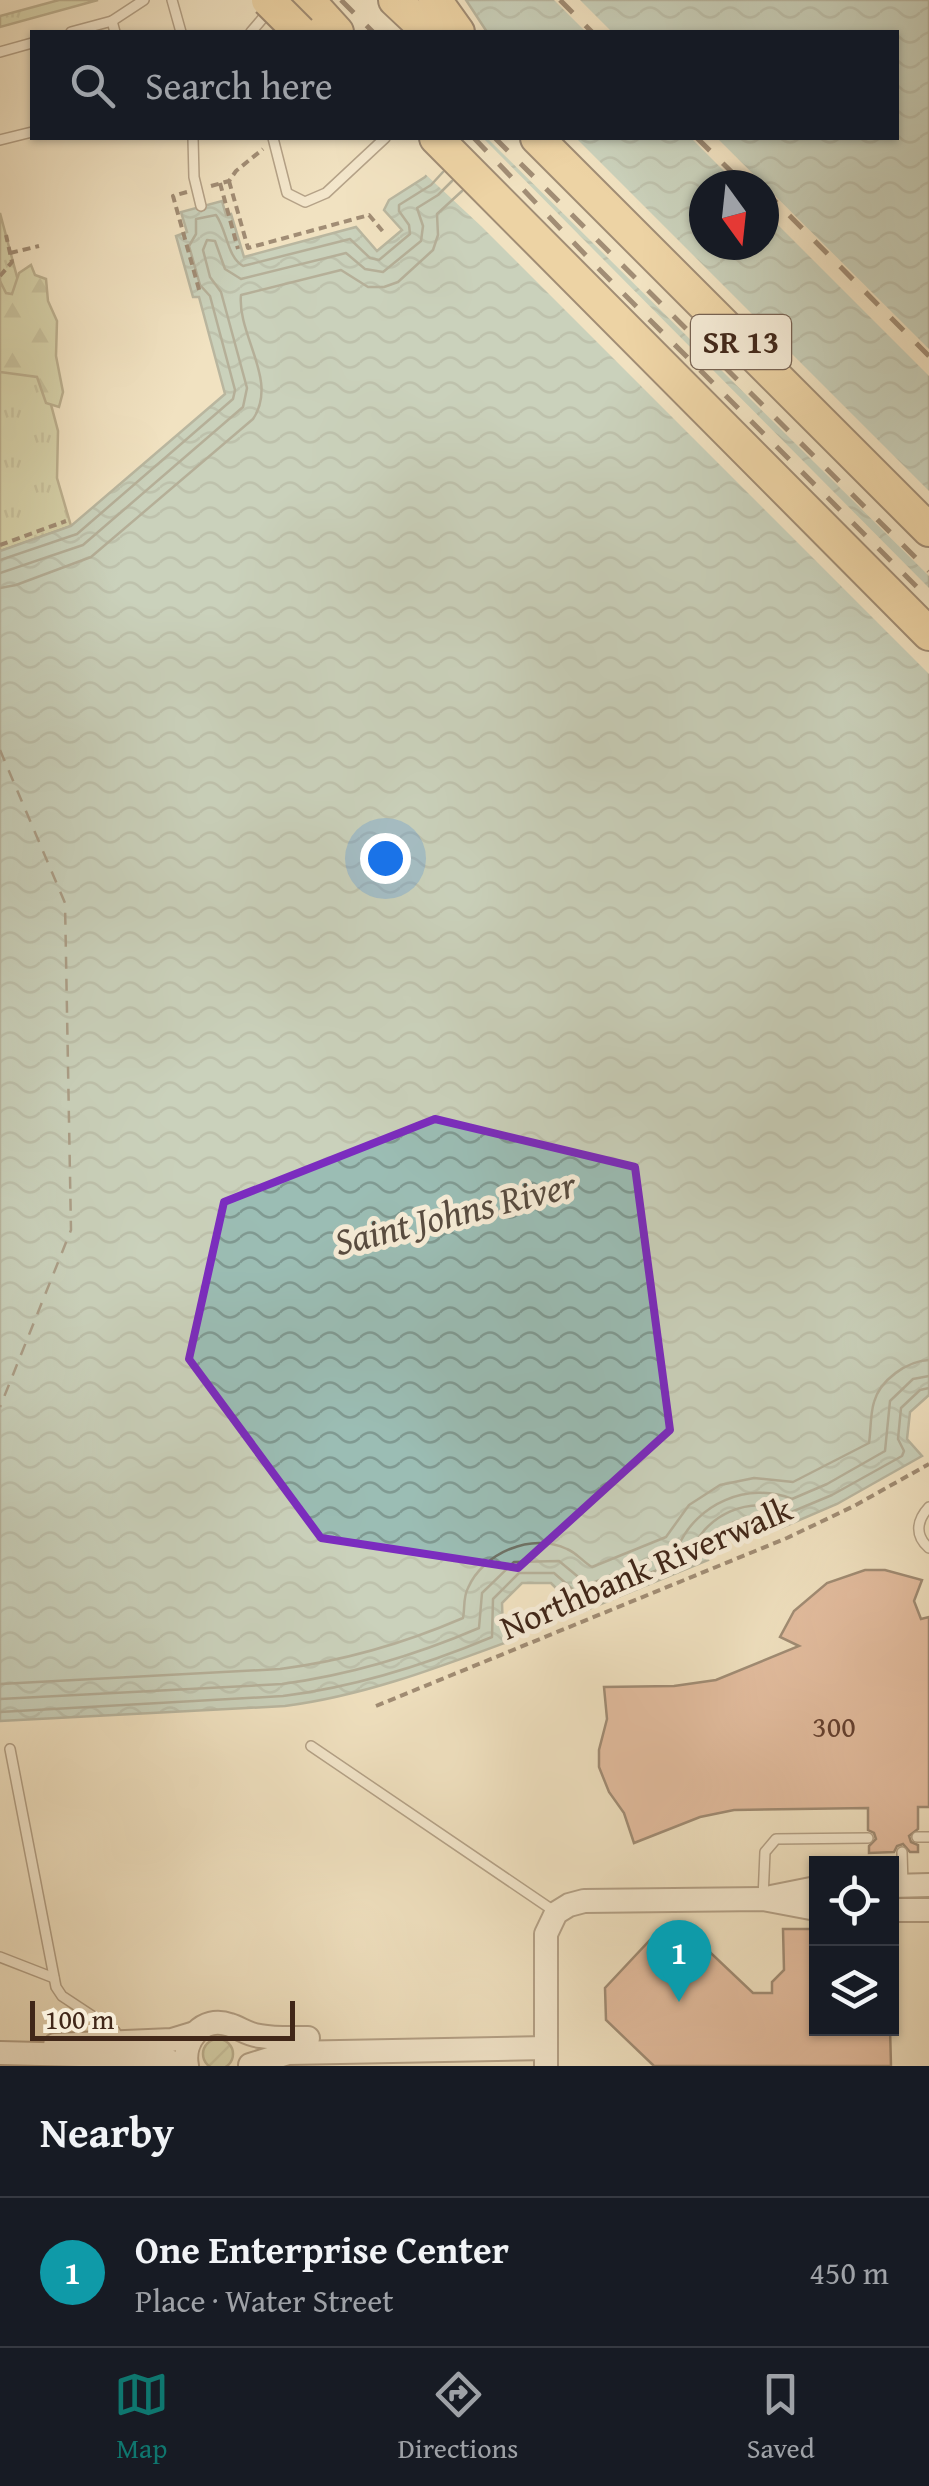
<!DOCTYPE html>
<html lang="en">
<head>
<meta charset="utf-8">
<style>
	body { margin:0; font-family:"Gentium Book Plus",serif; background:#242831; color:#f1f3f6 }
	.controls { position:absolute; right:30px; bottom:30px; display:grid; overflow:hidden; border-radius:0px; box-shadow:0 2px 8px #0004 }
	.controls button { width:90px; height:90px; display:grid; place-items:center; padding:0; border:0; border-bottom:2px solid #363941; background:#171b24; color:#f1f3f6; font:50px sans-serif }
	.compass { position:absolute; left:689px; top:170px; width:90px; height:90px; border-radius:50%; background:#171b24; box-shadow:0 2px 8px #0004; rotate:165deg }
	.scale { position:absolute; left:30px; bottom:25px; width:265px; box-sizing:border-box; padding-left:10px; border:5px solid #412719; border-top:0; font-size:28px; line-height:35px; white-space:nowrap; color:#412719; -webkit-text-stroke:8px #f6ecd7; paint-order:stroke }
	.you { position:absolute; left:385px; top:858px; width:35px; height:35px; margin:-25px; border:8px solid #fff; border-radius:50%; background:#1a73e8; box-shadow:0 0 0 15px #1a73e833 }
	.badge { display:grid; place-items:center; width:65px; height:65px; border-radius:50%; background:#0f766e; color:#fff; font-size:32px; font-weight:700 }
	.pin { position:absolute; translate:-50% -82px; filter:drop-shadow(0 2px 5px #0008) }
	.pin::after { content:''; position:absolute; top:52px; width:35px; height:30px; background:inherit; clip-path:polygon(0 0,100% 0,50% 100%) }
	.list { margin:0; padding:0; list-style:none }
	h2 { display:flex; justify-content:space-between; align-items:center; height:130px; margin:0; padding:0 40px; font-size:42px }
	h2 small { font-size:32px; font-weight:400; color:#9ea1a6 }
	.list li { display:grid; grid-template-columns:65px 1fr auto; gap:30px; align-items:center; box-sizing:border-box; height:150px; padding:0 40px; border-top:2px solid #363941 }
	.list b { display:block; font-size:38px; white-space:nowrap }
	.list p { margin:0; font-size:32px; white-space:nowrap; color:#9ea1a6 }
	.list em { font-size:32px; font-style:normal; color:#9ea1a6 }
	.icon { flex:none; width:55px; height:55px; fill:none; stroke:currentColor; stroke-width:2; stroke-linecap:round; stroke-linejoin:round }
	.map { position:relative; flex:none; width:929px; height:2066px; overflow:hidden }
	.search { position:absolute; background:#171b24; box-shadow:0 2px 8px #0004; left:30px; right:30px; top:30px; height:110px; display:flex; align-items:center; gap:25px; box-sizing:border-box; padding:0 35px; border-radius:0px; color:#9ea1a6; font-size:38px }
	.sheet { height:280px; background:#171b24 }
	nav { display:flex; justify-content:space-around; align-items:center; box-sizing:border-box; height:140px; border-top:2px solid #363941; background:#171b24; font-size:28px; color:#9ea1a6 }
	nav a { display:grid; justify-items:center; gap:5px }
	nav .on { color:#0f766e }
	.map>svg:first-child { display:block }
</style>
</head>
<body>
<div class="map">
<svg width="929" height="2066" viewBox="0 0 929 2066">
	<defs>
		<pattern id="grass-tufts" width="24" height="20" patternUnits="userSpaceOnUse" patternTransform="scale(2.5)"><rect width="24" height="20" fill="#bbc392"/><path d="M3 7l-1-3M5 7V3M7 7l1-3M15 17l-1-3M17 17v-4M19 17l1-3" fill="none" stroke="#9a9e76"/></pattern>
		<pattern id="forest-firs" width="22" height="20" patternUnits="userSpaceOnUse" patternTransform="scale(2.5)"><rect width="22" height="20" fill="#bbc392"/><path d="M5 1l3.5 6h-7zM16 11l3.5 6h-7z" fill="#9a9e76"/></pattern>
		<pattern id="garden-furrows" width="10" height="10" patternUnits="userSpaceOnUse" patternTransform="scale(2.5)"><rect width="10" height="10" fill="#bbc392"/><path d="M-1 1l2-2M0 10L10 0M9 11l2-2" fill="none" stroke="#9a9e76"/></pattern>
		<pattern id="water-waves" width="16" height="10" patternUnits="userSpaceOnUse" patternTransform="scale(2.5)"><rect width="16" height="10" fill="#9bbdb4"/><path d="M0 5q4-4 8 0t8 0" fill="none" stroke="#809a92"/></pattern>
	</defs>
	<rect width="100%" height="100%" fill="#f1e2c1"/>
	<filter id="stains"><feTurbulence type="fractalNoise" baseFrequency=".002" numOctaves="4"/><feColorMatrix values="0 0 0 0 .2 0 0 0 0 .09 0 0 0 0 .02 0 0 0 .5 -.17"/></filter>
	<radialGradient id="worn" r=".72"><stop offset=".6" stop-color="#630" stop-opacity="0"/><stop offset="1" stop-color="#630" stop-opacity=".3"/></radialGradient>
	<!-- grass -->
	<g fill="url(#grass-tufts)" stroke="#7e7556" stroke-width="2.5">
		<polygon points="59,0 98,0 0,27 0,16"/>
		<polygon points="0,213 58,431 57,478 71,526 0,551"/>
	</g>
	<!-- forest -->
	<polygon fill="url(#forest-firs)" stroke="#7e7556" stroke-width="2.5" points="31,265 35,275 46,279 48,301 57,321 56,356 63,392 59,407 46,403 37,377 0,372 0,281 6,293 12,294 19,273"/>
	<!-- garden -->
	<circle fill="url(#garden-furrows)" stroke="#7e7556" stroke-width="2.5" cx="218" cy="2054" r="15"/>
	<!-- water -->
	<path fill="url(#water-waves)" stroke="#778176" stroke-width="2.5" fill-rule="evenodd" d="M466,0H929V1395L910,1412L907,1439L922,1456L837,1504L781,1528L774,1516C743,1515 723,1523 703,1546L708,1560L574,1615L570,1602L551,1583H522L502,1603L503,1631L507,1642C434,1669 362,1696 285,1706L0,1721V551L71,526L225,394L199,297H193L176,236L187,232L181,212L222,201L226,215L231,214L244,257L356,227L377,251L402,230L384,210L389,200L425,177L460,138H896V32H487ZM704,185H764V245H704Z"/>
	<!-- pier -->
	<g fill="#f1e2c1">
		<polygon points="554,0 580,0 612,32 586,32"/>
		<polygon points="453,138 483,138 929,588 929,674 481,226 423,172"/>
		<polygon points="487,138 576,138 929,491 929,576"/>
		<polygon points="691,138 717,138 929,349 929,376 764,211 764,185 738,185"/>
	</g>
	<g fill="none" stroke-linecap="round" stroke-linejoin="round">
		<!-- shore -->
		<g stroke="#6e7266" stroke-width="2.5">
			<path d="M0,560L77,534L233,399L235,390L210,296L200,285L189,246L196,234V219L216,215C227,230 227,257 243,266L350,239L370,258L379,260L410,234L409,225L399,211V205L431,185L443,172"/>
			<polyline points="0,573 83,545 243,407 247,388 221,292 210,277 203,250 207,240 215,241 225,269 241,279 346,253 365,269 383,272 421,241 423,226 417,208 438,195 452,181"/>
			<path d="M0,588L16,585L91,557L253,419C279,381 237,335 241,295L341,270L368,287H384L398,282L433,250L438,235L437,214L462,191"/>
			<path d="M0,1684L280,1669C343,1661 405,1643 463,1618C465,1608 463,1597 468,1588C483,1553 532,1532 567,1549C577,1553 583,1562 592,1567L666,1537L689,1505L720,1485L754,1478L793,1482L869,1443C871,1430 870,1415 874,1402C880,1380 907,1361 929,1360"/>
			<path d="M0,1699L282,1684C349,1675 416,1655 479,1628L482,1593L514,1562L559,1561L588,1585L678,1547C696,1504 748,1481 792,1499L827,1484L885,1451L890,1401L913,1379L929,1376"/>
			<path d="M0,1712L283,1696C355,1687 425,1665 492,1637L493,1599L519,1573H554L585,1600L691,1556C700,1516 753,1492 789,1513L832,1495L902,1456L904,1451L898,1439L901,1408L920,1390L929,1388"/>
		</g>
		<!-- ferry -->
		<polyline stroke="#584c40" stroke-width="2.5" stroke-dasharray="12 10" stroke-linecap="butt" points="0,750 65,903 71,1230 0,1407"/>
	</g>
	<!-- building -->
	<g fill="#d69279" stroke="#412719" stroke-width="2.5">
		<polygon points="865,1570 885,1570 922,1580 914,1601 921,1619 929,1617 929,1807 918,1807 918,1829 909,1836 911,1842 918,1845 918,1852 910,1852 903,1844 897,1846 894,1852 869,1853 869,1846 876,1839 874,1833 868,1830 868,1808 734,1810 700,1817 634,1843 624,1813 609,1792 599,1767 599,1750 607,1719 604,1687 674,1686 716,1680 799,1646 780,1637 794,1611 827,1583"/>
		<polygon points="783,1929 816,1929 816,2028 890,2028 891,2066 654,2066 606,2020 605,1988 650,1940 694,1937 753,1993 772,1993 772,1982 784,1970"/>
	</g>
	<g fill="none" stroke-linecap="round" stroke-linejoin="round">
		<defs>
			<g id="service">
				<polyline points="172,0 181,32"/>
				<polyline points="112,21 144,0"/>
				<polyline points="71,32 112,21 115,32"/>
				<polyline points="251,32 268,12"/>
				<polyline points="0,52 32,43"/>
				<polyline points="193,138 194,177 201,206"/>
				<polyline points="273,138 287,193 305,202 326,193 385,138"/>
				<polyline points="0,140 32,132"/>
				<path d="M929,1507C917,1520 914,1535 929,1548"/>
				<polyline points="311,1746 554,1911"/>
				<polyline points="10,1749 56,1987 62,1996 115,2031 119,2040"/>
				<polyline points="917,1837 929,1837"/>
				<polyline points="902,1852 903,1885"/>
				<polyline points="763,1899 765,1852 776,1839 868,1838"/>
				<polyline points="0,1957 54,1978"/>
			</g>
			<g id="tertiary">
				<polyline points="892,1886 929,1885"/>
				<polyline points="771,1897 816,1888"/>
				<polyline points="892,1910 929,1910"/>
				<polyline points="55,2045 172,2040 195,2033"/>
				<polyline points="0,2053 159,2057 182,2066"/>
				<polyline points="250,2065 288,2053 546,2048"/>
				<path d="M187,2066C182,2041 202,2015 230,2025C240,2028 248,2035 260,2036C276,2039 292,2038 308,2038"/>
				<polyline points="546,2066 546,1934 556,1913 569,1905 584,1901 763,1899 816,1909"/>
			</g>
			<g id="motorway">
				<polyline points="308,0 337,32"/>
				<polyline points="395,0 429,32"/>
				<polyline points="435,0 458,32"/>
				<polyline points="436,138 929,634"/>
				<polyline points="537,138 929,530"/>
			</g>
		</defs>
		<!-- service casing -->
		<use href="#service" stroke="#6d5643" stroke-width="12"/>
		<!-- tertiary casing -->
		<use href="#tertiary" stroke="#6d5643" stroke-width="26"/>
		<!-- motorway casing -->
		<use href="#motorway" stroke="#412719" stroke-width="36"/>
		<!-- path -->
		<g stroke="#412719" stroke-width="4" stroke-dasharray="8 5" stroke-linecap="butt">
			<polyline points="229,181 248,248 369,215 385,234"/>
			<polyline points="220,183 238,249"/>
			<polyline points="211,186 229,181 236,171 263,149"/>
			<polyline points="187,192 173,196 200,293"/>
			<polyline points="10,253 39,246"/>
			<polyline points="0,276 12,262 6,235"/>
			<polyline points="0,545 66,521"/>
			<polyline points="376,1706 787,1538 854,1506 929,1464"/>
		</g>
		<!-- service -->
		<use href="#service" stroke="#f6ecd7" stroke-width="9"/>
		<!-- tertiary -->
		<use href="#tertiary" stroke="#f6ecd7" stroke-width="22"/>
		<!-- motorway -->
		<use href="#motorway" stroke="#e8c180" stroke-width="32"/>
		<!-- rail -->
		<g stroke="#412719" stroke-width="5" stroke-dasharray="18 18" stroke-linecap="butt">
			<polyline points="341,0 373,32"/>
			<polyline points="560,0 592,32"/>
			<polyline points="474,138 598,268 929,599"/>
			<polyline points="495,138 929,571"/>
			<polyline points="697,138 745,185"/>
			<polyline points="764,190 929,356"/>
		</g>
		<defs>
			<polyline id="motorway-bridge" points="268,0 300,32"/>
		</defs>
		<!-- motorway-bridge casing -->
		<use href="#motorway-bridge" stroke="#412719" stroke-width="36" stroke-linecap="butt"/>
		<!-- motorway-bridge -->
		<use href="#motorway-bridge" stroke="#e8c180" stroke-width="32"/>
	</g>
	<!-- marked area -->
	<path d="M0 0H929V2066H0ZM435,1119L635,1167L670,1430L518,1568L321,1538L189,1359L224,1202Z" fill="#f1e2c1" fill-opacity=".55" fill-rule="evenodd"/>
	<path fill="none" stroke="#7b2cbf" stroke-width="8" stroke-linejoin="round" d="M435,1119L635,1167L670,1430L518,1568L321,1538L189,1359L224,1202Z"/>
	<g text-anchor="middle" stroke-width="10" stroke-linejoin="round" paint-order="stroke">
		<!-- number labels -->
		<g font-size="30" fill="#664231">
			<text x="834" y="1737">300</text>
		</g>
		<!-- shield labels -->
		<rect fill="#f6ecd7" stroke="#776252" stroke-width="2.5" x="691" y="315" width="100" height="54" rx="8"/>
		<g font-size="32" font-weight="bold" fill="#412719">
			<text x="741" y="353">SR 13</text>
		</g>
		<!-- street labels -->
		<g font-size="35" fill="#412719" stroke="#f6ecd7">
			<text transform="translate(646 1568) rotate(-23)" y="12">Northbank Riverwalk</text>
		</g>
		<!-- water labels -->
		<g font-size="38" font-style="italic" fill="#584c40" stroke="#f6ecd7">
			<text transform="translate(455 1213) rotate(-14)" y="13">Saint Johns River</text>
		</g>
	</g>
	<rect width="100%" height="100%" filter="url(#stains)"/>
	<rect width="100%" height="100%" fill="url(#worn)"/>
</svg>
<div class="controls">
<button><svg class="icon" aria-label="locate" viewBox="0 0 24 24"><circle cx="12" cy="12" r="6"/><path d="M12 2v4M12 18v4M2 12h4M18 12h4"/></svg></button>
<button><svg class="icon" aria-label="layers" viewBox="0 0 24 24"><path d="M12 4l9 5-9 5-9-5zM3 14l9 5 9-5"/></svg></button>
</div>
<svg class="compass" viewBox="-18 -18 36 36"><path d="M0-13l5 13h-10z" fill="#e53935"/><path d="M0 13l5-13h-10z" fill="#9ea1a6"/></svg>
<div class="scale">100 m</div>
<div class="you"></div>
<div class="pin badge" style="left:679px;top:2002px;background:#0f9aa8">1</div>
<div class="search"><svg class="icon" aria-label="search" viewBox="0 0 24 24"><circle cx="10" cy="10" r="6"/><path d="M15 15l6 6"/></svg>Search here</div>
</div>
<section class="sheet">
<h2>Nearby<small></small></h2>
<ul class="list">
<li><span class="badge" style="background:#0f9aa8">1</span><div><b>One Enterprise Center</b><p>Place · Water Street</p></div><em>450 m</em></li>
</ul>
</section>
<nav>
<a class="on"><svg class="icon" aria-label="map" viewBox="0 0 24 24"><path d="M3 6l6-2 6 2 6-2v14l-6 2-6-2-6 2zM9 4v14M15 6v14"/></svg>Map</a>
<a><svg class="icon" aria-label="directions" viewBox="0 0 24 24"><path d="M12 3l9 9-9 9-9-9zM9 14v-3h6M13 9l2 2-2 2"/></svg>Directions</a>
<a><svg class="icon" aria-label="saved" viewBox="0 0 24 24"><path d="M7 4h10v16l-5-4-5 4z"/></svg>Saved</a>
</nav>
</body>
</html>
